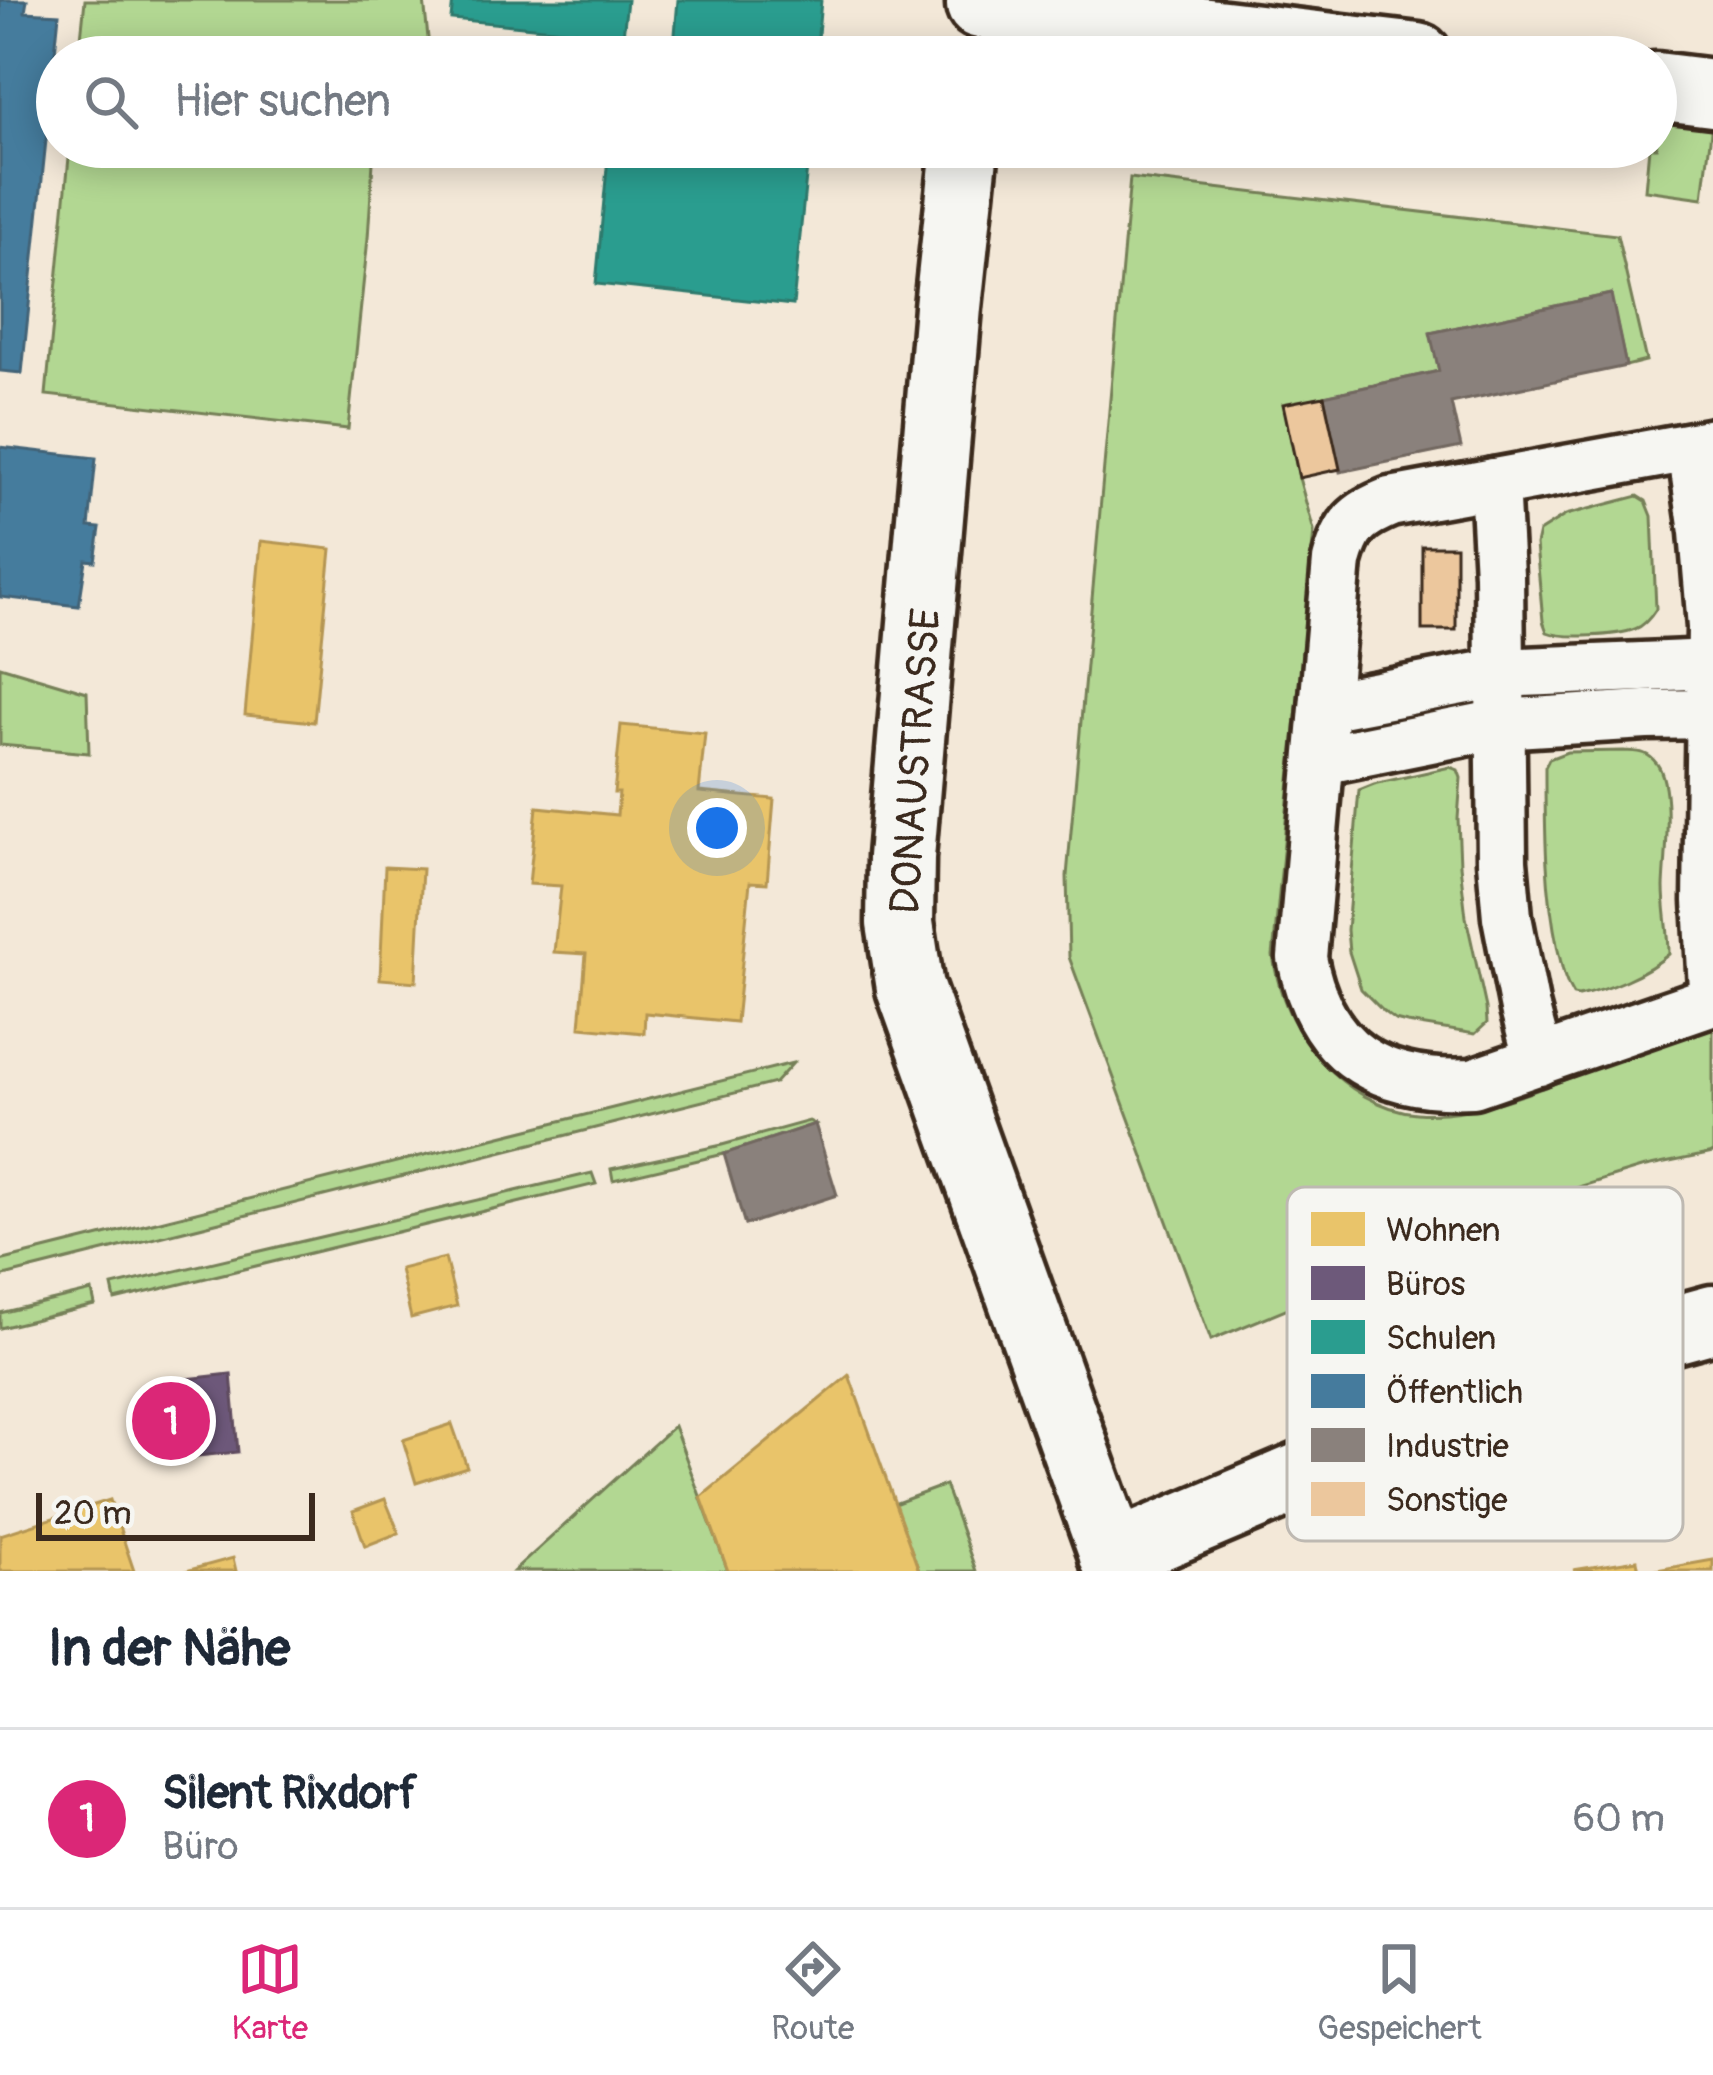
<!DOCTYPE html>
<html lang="de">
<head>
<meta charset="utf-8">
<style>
	body { margin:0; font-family:Pangolin,sans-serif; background:#f2f2f3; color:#1f2937 }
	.scale { position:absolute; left:36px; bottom:30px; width:279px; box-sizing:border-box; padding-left:12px; border:6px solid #3b2a1e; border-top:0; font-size:33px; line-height:42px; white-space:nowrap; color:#3b2a1e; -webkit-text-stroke:9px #f6f6f2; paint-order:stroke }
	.you { position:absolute; left:717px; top:828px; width:42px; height:42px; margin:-30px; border:9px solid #fff; border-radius:50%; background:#1a73e8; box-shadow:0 0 0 18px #1a73e833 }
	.badge { display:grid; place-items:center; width:78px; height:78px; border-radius:50%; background:#db2777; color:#fff; font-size:39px; font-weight:700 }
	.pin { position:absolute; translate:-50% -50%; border:6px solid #fff; box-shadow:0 3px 12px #0006 }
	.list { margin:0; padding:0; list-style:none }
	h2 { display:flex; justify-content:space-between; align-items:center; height:156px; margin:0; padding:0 48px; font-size:51px }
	h2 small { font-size:39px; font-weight:400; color:#747a83 }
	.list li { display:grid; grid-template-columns:78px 1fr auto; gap:36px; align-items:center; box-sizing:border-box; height:180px; padding:0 48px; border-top:3px solid #e0e1e3 }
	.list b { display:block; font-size:45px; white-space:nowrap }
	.list p { margin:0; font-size:39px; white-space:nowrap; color:#747a83 }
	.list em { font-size:39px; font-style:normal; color:#747a83 }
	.icon { flex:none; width:66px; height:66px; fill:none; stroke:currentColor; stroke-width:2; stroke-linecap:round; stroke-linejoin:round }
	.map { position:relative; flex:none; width:1713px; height:1571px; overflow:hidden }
	.search { position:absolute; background:#fff; box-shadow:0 6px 30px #0003; left:36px; right:36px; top:36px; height:132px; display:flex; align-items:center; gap:30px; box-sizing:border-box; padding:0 42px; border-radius:66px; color:#747a83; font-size:45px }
	.sheet { height:336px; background:#fff }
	nav { display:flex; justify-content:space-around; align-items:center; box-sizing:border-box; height:168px; border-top:3px solid #e0e1e3; background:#fff; font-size:33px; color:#747a83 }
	nav a { display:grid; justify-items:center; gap:6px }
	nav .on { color:#db2777 }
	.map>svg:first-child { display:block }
</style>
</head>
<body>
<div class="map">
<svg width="1713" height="1571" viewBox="0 0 1713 1571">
	<rect width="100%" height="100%" fill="#f3e8d8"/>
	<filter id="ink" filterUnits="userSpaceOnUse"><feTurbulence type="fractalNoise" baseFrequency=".00833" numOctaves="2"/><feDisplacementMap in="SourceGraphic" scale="24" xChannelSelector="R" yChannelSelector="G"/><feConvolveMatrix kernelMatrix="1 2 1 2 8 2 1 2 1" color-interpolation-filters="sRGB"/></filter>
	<g filter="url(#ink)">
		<!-- green -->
		<g fill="#b2d792" stroke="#768058" stroke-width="3">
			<polygon points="85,0 424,0 430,57 79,57"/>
			<polygon points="1656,112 1713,115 1703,198 1645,190 1649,147 1656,147"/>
			<polygon points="70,147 374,147 368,238 348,429 46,395"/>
			<path d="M1130,178L1617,235L1646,361L1626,366L1610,294L1431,333L1439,371L1284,405L1299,478L1314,531L1273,956C1279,997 1294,1031 1322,1062C1346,1088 1381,1110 1416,1113C1477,1118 1538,1089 1593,1069C1633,1054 1673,1040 1713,1024V1153L1641,1168L1582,1186L1211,1340L1069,957L1067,876Z"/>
			<path d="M1638,496L1646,501L1652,516L1656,609C1651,617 1644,626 1635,629C1618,636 1563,639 1547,632L1543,621L1536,545L1539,532L1566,515Z"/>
			<polygon points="0,666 87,692 89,753 0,745"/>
			<path d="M1624,751C1638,752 1648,751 1657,764C1674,787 1665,858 1664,887C1664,909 1669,932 1669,954C1646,974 1607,990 1578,996L1573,995C1564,981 1562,966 1558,950C1545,889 1545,829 1545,767L1549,759L1567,752Z"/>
			<polygon points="1450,767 1458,770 1461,778 1458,819 1460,865 1466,917 1486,1008 1487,1023 1475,1034 1407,1023 1395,1020 1383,1011 1361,989 1349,952 1347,930 1359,790 1374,784"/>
			<polygon points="793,1063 775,1083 0,1277 0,1261"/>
			<polygon points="809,1121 815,1124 724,1154 613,1180 611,1169 722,1145"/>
			<polygon points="592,1173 596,1184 115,1300 112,1286"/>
			<polygon points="92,1291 95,1305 0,1328 0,1313"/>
			<polygon points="674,1426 728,1571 514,1571"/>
			<polygon points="945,1485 976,1571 919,1571 894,1504"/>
		</g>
		<!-- homes -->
		<g fill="#e9c46a" stroke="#b59653" stroke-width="3">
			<polygon points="261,541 331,549 314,722 245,715"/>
			<polygon points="621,725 705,733 699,792 774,799 767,883 750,882 736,1022 645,1013 644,1033 580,1027 586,954 554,952 561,886 529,884 537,807 617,815 619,793 614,793"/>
			<polygon points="385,867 422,869 416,982 380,979"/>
			<polygon points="445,1258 457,1306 411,1318 400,1269"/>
			<polygon points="849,1375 919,1571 728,1571 701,1497"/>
			<polygon points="452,1424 467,1467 416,1483 403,1440"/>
			<polygon points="385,1499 399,1533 365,1546 353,1511"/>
			<polygon points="110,1500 134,1571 0,1571 0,1535"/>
			<polygon points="233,1558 236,1571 186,1571"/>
			<polygon points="1637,1560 1639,1571 1573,1570"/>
			<polygon points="1713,1560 1713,1571 1651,1571"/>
		</g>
		<!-- offices -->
		<polygon fill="#6d597a" stroke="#5e4b5e" stroke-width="3" points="231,1374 238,1452 157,1460 150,1383"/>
		<!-- schools -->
		<g fill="#2a9d8f" stroke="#2f7a6d" stroke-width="3">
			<polygon points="453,0 627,0 623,36 451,19"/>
			<polygon points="678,0 821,0 816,57 673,57"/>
			<polygon points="609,147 809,147 793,305 596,284"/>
		</g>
		<!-- public -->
		<g fill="#457b9d" stroke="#426377" stroke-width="3">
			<polygon points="0,0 27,0 25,12 59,14 22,373 0,371"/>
			<polygon points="0,447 96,458 89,527 100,528 95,561 86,560 79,606 0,597"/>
		</g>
		<!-- industry -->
		<g fill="#8a817c" stroke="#726760" stroke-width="3">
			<polygon points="1611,294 1626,366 1451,403 1461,447 1340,472 1324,396 1439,371 1430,333"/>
			<polygon points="815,1124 837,1195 745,1225 724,1154"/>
		</g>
		<!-- building -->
		<g fill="#ecc79d" stroke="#3b2a1e" stroke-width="3">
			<polygon points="1324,396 1340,469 1299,478 1283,404"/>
			<rect x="1422" y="546" width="34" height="84"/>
		</g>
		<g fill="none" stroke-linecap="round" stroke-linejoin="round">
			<defs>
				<g id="service">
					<path d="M1713,443L1390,502C1356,516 1347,525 1337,561L1302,958C1320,1054 1379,1088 1473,1083L1713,1000"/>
					<polyline points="1692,448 1704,532 1712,627 1708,901 1713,988"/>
					<polyline points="1494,483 1499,575 1502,861 1507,917 1525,1009 1539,1061"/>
					<polyline points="1325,706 1499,673 1713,664"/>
					<polyline points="1321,760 1500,724 1646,715 1713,714"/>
				</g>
				<g id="minor">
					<polyline points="980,5 1418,57"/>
					<polyline points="1656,86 1713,93"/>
					<polyline points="965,147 948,307 901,857 900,923 910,988 1119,1571"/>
					<polyline points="1113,1556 1560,1367 1644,1338 1713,1319"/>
				</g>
			</defs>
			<!-- service casing -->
			<use href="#service" stroke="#3b2a1e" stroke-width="57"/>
			<!-- minor casing -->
			<use href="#minor" stroke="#3b2a1e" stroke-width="75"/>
			<!-- service -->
			<use href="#service" stroke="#f6f6f2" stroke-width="48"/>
			<!-- minor -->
			<use href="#minor" stroke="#f6f6f2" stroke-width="66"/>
		</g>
	</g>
	<g text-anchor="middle" stroke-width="12" stroke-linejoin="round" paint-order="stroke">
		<!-- street labels -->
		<g font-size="42" fill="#3b2a1e" stroke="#f6f6f2">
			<text transform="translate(914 761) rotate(-86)" y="15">DONAUSTRASSE</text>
		</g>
	</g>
	<!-- legend -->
	<rect x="1287" y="1187" width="396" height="354" rx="18" fill="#f6f6f2" stroke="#beb9b2" stroke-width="3"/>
	<rect x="1311" y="1212" width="54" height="34" fill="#e9c46a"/>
	<rect x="1311" y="1266" width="54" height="34" fill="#6d597a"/>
	<rect x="1311" y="1320" width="54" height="34" fill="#2a9d8f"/>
	<rect x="1311" y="1374" width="54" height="34" fill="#457b9d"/>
	<rect x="1311" y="1428" width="54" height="34" fill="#8a817c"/>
	<rect x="1311" y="1482" width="54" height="34" fill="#ecc79d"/>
	<g font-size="33" fill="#3b2a1e">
		<text x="1386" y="1241">Wohnen</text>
		<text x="1386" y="1295">Büros</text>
		<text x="1386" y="1349">Schulen</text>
		<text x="1386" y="1403">Öffentlich</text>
		<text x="1386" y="1457">Industrie</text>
		<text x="1386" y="1511">Sonstige</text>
	</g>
</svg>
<div class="scale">20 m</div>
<div class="you"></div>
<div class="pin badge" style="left:171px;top:1421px">1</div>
<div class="search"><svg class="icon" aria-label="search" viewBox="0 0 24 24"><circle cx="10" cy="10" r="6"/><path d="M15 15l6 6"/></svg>Hier suchen</div>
</div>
<section class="sheet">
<h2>In der Nähe<small></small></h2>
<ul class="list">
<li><span class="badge">1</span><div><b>Silent Rixdorf</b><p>Büro</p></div><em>60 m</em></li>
</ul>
</section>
<nav>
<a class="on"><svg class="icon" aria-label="map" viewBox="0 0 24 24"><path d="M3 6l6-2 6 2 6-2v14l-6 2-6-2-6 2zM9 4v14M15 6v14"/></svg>Karte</a>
<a><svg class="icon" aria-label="directions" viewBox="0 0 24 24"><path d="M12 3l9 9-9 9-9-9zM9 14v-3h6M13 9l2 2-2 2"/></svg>Route</a>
<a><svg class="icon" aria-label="saved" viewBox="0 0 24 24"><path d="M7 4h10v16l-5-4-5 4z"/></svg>Gespeichert</a>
</nav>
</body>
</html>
